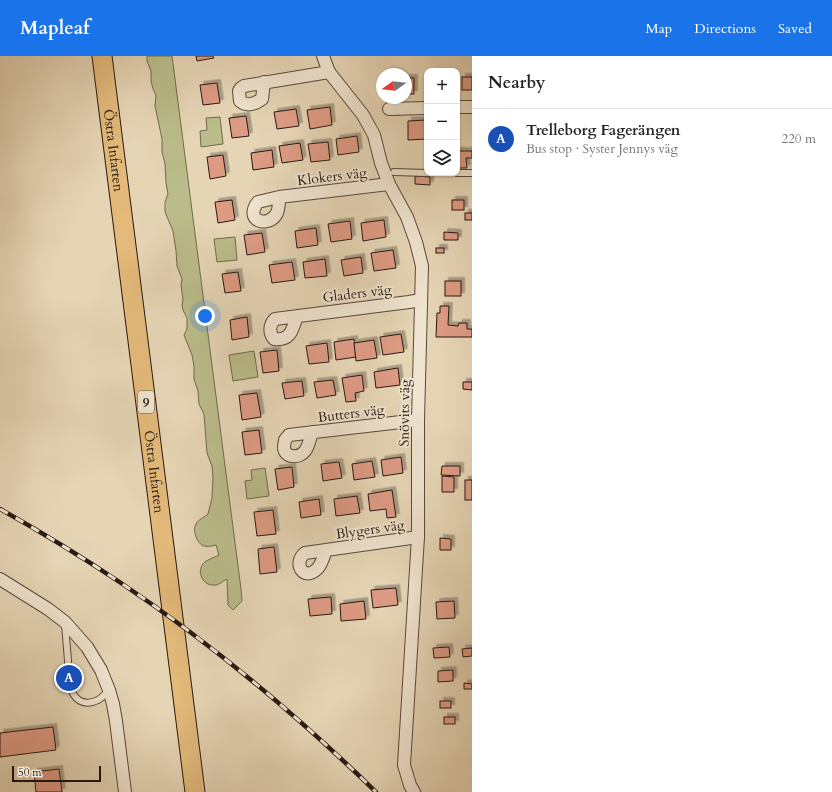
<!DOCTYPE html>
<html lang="en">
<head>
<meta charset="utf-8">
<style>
	body { margin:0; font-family:Cardo,serif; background:#f2f2f2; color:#222 }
	.controls { position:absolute; right:12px; top:12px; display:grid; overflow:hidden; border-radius:8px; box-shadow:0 1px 3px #0004 }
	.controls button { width:36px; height:36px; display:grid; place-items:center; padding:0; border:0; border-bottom:1px solid #e0e0e0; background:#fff; color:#222; font:20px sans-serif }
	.compass { position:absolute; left:376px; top:12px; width:36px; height:36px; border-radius:50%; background:#fff; box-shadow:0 1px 3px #0004; rotate:255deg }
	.scale { position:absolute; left:12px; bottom:10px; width:89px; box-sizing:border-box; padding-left:4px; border:2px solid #281913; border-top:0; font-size:11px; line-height:14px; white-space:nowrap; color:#281913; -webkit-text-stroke:3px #efe4cf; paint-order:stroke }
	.you { position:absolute; left:205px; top:260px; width:14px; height:14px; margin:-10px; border:3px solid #fff; border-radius:50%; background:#1a73e8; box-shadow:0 0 0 6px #1a73e833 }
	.badge { display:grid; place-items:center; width:26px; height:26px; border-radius:50%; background:#1a73e8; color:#fff; font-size:13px; font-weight:700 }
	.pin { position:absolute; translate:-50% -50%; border:2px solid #fff; box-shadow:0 1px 4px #0006 }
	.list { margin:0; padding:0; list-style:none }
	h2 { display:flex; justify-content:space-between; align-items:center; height:52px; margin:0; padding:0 16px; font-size:17px }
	h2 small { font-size:13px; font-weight:400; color:#767676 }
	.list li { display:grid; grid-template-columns:26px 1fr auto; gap:12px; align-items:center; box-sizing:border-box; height:60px; padding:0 16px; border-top:1px solid #e0e0e0 }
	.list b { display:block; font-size:15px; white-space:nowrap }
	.list p { margin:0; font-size:13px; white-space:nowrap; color:#767676 }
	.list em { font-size:13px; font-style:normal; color:#767676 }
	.icon { flex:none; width:22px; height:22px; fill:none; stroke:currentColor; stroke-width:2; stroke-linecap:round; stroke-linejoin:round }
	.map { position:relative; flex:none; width:472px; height:736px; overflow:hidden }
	header { display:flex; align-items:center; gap:24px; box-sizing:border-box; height:56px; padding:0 20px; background:#1a73e8; color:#fff }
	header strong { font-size:19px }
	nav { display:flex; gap:22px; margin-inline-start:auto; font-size:14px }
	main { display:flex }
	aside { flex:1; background:#fff }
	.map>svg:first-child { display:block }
</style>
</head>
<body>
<header>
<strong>Mapleaf</strong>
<nav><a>Map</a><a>Directions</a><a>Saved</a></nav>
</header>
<main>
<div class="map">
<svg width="472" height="736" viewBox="0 0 472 736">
	<defs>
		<filter id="shadow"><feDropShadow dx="3.5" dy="-3.5" stdDeviation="0" flood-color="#0004"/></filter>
	</defs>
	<rect width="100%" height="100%" fill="#e6d5b5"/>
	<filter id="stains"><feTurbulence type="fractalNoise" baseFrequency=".005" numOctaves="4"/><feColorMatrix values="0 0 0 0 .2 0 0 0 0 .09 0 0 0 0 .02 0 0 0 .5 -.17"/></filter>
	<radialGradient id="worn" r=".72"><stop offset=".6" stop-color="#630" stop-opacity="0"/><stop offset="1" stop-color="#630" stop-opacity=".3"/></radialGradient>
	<!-- green -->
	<g fill="#babc8a" stroke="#716a4e">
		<path d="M147,0H172L241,533L242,545L233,554L228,549L227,523C222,525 219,530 213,529C201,529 196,513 205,506C209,503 215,501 219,499L216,489C212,490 208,491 204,490C197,488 192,474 196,468C198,464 204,461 208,458L212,442L213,421L212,410L207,397L204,358L199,348L198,335L194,323V310L192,299L184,279L187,273V262L183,254L182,249L183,244L181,229L182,223L177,210L176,195L173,175L165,156V146L168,138L166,127L165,108L162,96V83L155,50L156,39L153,33L151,25V15L147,5Z"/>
		<polygon points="220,61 223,88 201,91 200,75 207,74 206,62"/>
		<polygon points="235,181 237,204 217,206 214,183"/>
		<polygon points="254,295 258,321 233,325 229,299"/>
		<polygon points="265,412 269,440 247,443 245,425 252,424 251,414"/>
	</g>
	<!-- building -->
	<g fill="#de9b84" stroke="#281913" filter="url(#shadow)">
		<polygon points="196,0 213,0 214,2 197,5"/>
		<rect x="462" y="21" width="10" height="13"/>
		<rect x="406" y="22" width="8" height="16"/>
		<polygon points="378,23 382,23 382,38 379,38"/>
		<polygon points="217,27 220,47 203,49 200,29"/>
		<polygon points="330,51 332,69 310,73 307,54"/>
		<polygon points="296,53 299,70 277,73 274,56"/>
		<polygon points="246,60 249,80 232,82 229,62"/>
		<polygon points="427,64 427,83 408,84 408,65"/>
		<polygon points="357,80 359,96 338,99 336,83"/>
		<polygon points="328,86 330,104 311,106 308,88"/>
		<polygon points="300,87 303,104 282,107 279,90"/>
		<polygon points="272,94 274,111 253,114 251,97"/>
		<polygon points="457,95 472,95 472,102 466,102 467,112 457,112"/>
		<polygon points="223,99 226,120 210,123 207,101"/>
		<polygon points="415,120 430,121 430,129 415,128"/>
		<polygon points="232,144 235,164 218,167 215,146"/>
		<rect x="452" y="144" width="12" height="10"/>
		<rect x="465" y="157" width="7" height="7"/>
		<polygon points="384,164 386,181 363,185 361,167"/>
		<polygon points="350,165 352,183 331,186 328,168"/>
		<polygon points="316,172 318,189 297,192 295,175"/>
		<polygon points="444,176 458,177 458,184 444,184"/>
		<polygon points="262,177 265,196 247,199 244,179"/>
		<rect x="436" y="192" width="8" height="5"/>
		<polygon points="393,194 396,212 374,215 371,197"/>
		<polygon points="361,201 363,217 344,220 341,204"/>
		<polygon points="325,203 327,220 305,222 303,206"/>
		<polygon points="292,206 295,224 272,227 269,209"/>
		<polygon points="238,216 241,235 225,237 222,218"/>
		<rect x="445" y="225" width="16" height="15"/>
		<polygon points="440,250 449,250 448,269 458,270 459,267 467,267 467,273 472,273 472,281 436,281 437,257 440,257"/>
		<polygon points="247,261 249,281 232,284 230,264"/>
		<polygon points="401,278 404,296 383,299 380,281"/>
		<polygon points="354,283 356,301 336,304 334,286"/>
		<polygon points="374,284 377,302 356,305 354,287"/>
		<polygon points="327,287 329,306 309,308 306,290"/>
		<polygon points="277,294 279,315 263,317 260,296"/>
		<polygon points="398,312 400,329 376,332 374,316"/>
		<polygon points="362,319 364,335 355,337 356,345 346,346 342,322"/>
		<polygon points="333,324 336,339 317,342 314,326"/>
		<polygon points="302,325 304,340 285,343 282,327"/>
		<polygon points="463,326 472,326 472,334 463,333"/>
		<polygon points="257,337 261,361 242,364 239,339"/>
		<polygon points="259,374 262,397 245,399 242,376"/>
		<polygon points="401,401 403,417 383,420 381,404"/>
		<polygon points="372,405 375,421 354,424 352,408"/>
		<polygon points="339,406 342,422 323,425 321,408"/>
		<polygon points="442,410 460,410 460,420 441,419"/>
		<polygon points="292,411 294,431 278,434 275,413"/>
		<polygon points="442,420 454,421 454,436 442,436"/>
		<rect x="465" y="424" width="7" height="20"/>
		<polygon points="392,434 396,461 387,462 386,453 370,455 368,438"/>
		<polygon points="357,440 360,457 336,460 334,443"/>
		<polygon points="319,443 321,459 301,462 299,446"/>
		<polygon points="273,454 276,478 257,480 254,456"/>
		<polygon points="440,482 451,483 451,494 440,494"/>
		<polygon points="274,491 277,516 260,518 258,493"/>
		<polygon points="396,532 398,549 373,552 371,534"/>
		<polygon points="331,541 332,558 310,560 308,543"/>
		<polygon points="364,545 366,563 341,565 340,548"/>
		<polygon points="454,545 455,562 437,563 436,546"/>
		<polygon points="449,591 450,601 434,602 433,592"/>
		<polygon points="472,592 472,600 463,601 462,593"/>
		<polygon points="453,614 453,625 438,626 438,615"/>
		<polygon points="464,627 472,628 472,633 464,633"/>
		<rect x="440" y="645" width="11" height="7"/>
		<rect x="444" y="661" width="11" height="7"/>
		<polygon points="53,671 56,694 0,701 0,677"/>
		<polygon points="59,713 62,736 36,736 34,716"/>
	</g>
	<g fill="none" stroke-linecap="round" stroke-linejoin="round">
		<defs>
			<g id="lane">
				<polyline points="394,116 427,117"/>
				<polyline points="457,117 472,117"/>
				<path d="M65,568C66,580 67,593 68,605C68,613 69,621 70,629C73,644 84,651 98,644C102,642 106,637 109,634"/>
			</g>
			<g id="street">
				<polyline points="323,0 329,16 363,59 374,79 381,107 389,128 407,161 416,186 422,210 418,364 418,481 404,709 410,729 414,736"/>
				<path d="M264,26L262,43C255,48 247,51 240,45L239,35L241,32L244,30L329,16"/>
				<polyline points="457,51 472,51"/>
				<polyline points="389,53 427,52"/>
				<path d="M279,141C279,146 279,153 277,157C269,173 243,165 258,146L279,141L389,128"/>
				<path d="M297,260C292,274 291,285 274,283C269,277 269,269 275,263L409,246L421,244"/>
				<path d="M312,376C310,382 309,390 305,395C299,403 284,402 284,391C284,390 285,385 285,384C286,382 288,381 289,379L418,364"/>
				<path d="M326,494C324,500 322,507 318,512C304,527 292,507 305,497L418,481"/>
				<polyline points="0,523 48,553 65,566 87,591 101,614 109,634 113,648 116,665 125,736"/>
			</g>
			<g id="primary">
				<path id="s1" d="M102,0L195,736"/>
			</g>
		</defs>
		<!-- lane casing -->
		<use href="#lane" stroke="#58483c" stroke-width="8"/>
		<!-- street casing -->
		<use href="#street" stroke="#58483c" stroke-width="14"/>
		<!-- primary casing -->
		<use href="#primary" stroke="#281913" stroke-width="21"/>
		<!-- lane -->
		<use href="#lane" stroke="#efe4cf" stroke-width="6"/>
		<!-- street -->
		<use href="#street" stroke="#efe4cf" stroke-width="12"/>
		<!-- primary -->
		<use href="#primary" stroke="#e3ba7a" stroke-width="19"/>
		<defs>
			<path id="rail" d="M0,453C41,476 82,501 121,527C212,588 297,659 376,736"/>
		</defs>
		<!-- rail casing -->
		<use href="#rail" stroke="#281913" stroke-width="4.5"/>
		<!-- rail -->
		<use href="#rail" stroke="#efe4cf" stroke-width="3" stroke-dasharray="9" stroke-linecap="butt"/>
	</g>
	<g text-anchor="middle" stroke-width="4" stroke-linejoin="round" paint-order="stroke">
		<!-- shield labels -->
		<rect fill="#efe4cf" stroke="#64564b" stroke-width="1" x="138" y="335" width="16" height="22" rx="3"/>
		<g font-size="13" font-weight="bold" fill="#281913">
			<text x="146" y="351">9</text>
		</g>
		<!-- street labels -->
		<g font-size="14" fill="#281913" stroke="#efe4cf">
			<text dy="5" stroke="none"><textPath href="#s1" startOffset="95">Östra Infarten</textPath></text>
			<text transform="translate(332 120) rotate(-7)" y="5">Klokers väg</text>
			<text transform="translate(357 237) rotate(-7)" y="5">Gladers väg</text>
			<text transform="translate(351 357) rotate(-7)" y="5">Butters väg</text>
			<text transform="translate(404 357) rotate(-89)" y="5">Snövits väg</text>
			<text dy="5" stroke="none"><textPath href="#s1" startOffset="419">Östra Infarten</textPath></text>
			<text transform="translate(370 473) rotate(-8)" y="5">Blygers väg</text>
		</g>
	</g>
	<rect width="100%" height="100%" filter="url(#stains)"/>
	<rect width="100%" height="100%" fill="url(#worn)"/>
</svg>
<div class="controls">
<button>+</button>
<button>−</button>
<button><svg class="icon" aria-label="layers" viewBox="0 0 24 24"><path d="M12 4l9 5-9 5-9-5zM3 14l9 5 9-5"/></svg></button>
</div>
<svg class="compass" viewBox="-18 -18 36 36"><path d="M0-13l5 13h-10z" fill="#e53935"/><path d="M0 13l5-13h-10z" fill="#767676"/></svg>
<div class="scale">50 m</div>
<div class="you"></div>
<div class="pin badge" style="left:69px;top:622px;background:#1a4fb4">A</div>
</div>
<aside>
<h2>Nearby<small></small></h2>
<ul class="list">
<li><span class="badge" style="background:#1a4fb4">A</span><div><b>Trelleborg Fagerängen</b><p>Bus stop · Syster Jennys väg</p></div><em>220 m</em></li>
</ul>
</aside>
</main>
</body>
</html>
